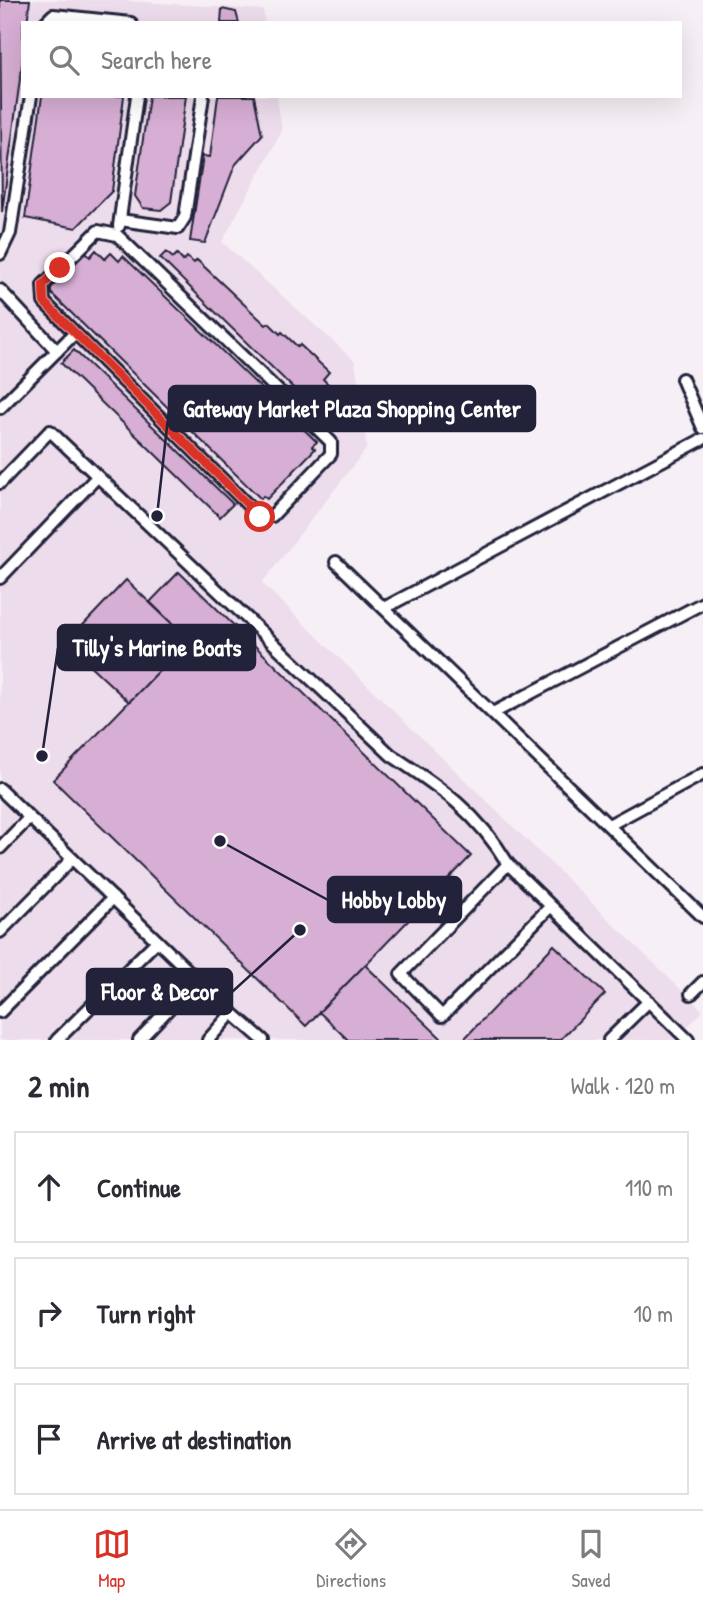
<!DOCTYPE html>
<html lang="en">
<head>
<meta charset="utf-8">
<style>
	body { margin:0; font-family:"Patrick Hand",sans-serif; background:#f7f7f7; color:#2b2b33 }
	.stop { position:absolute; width:21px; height:21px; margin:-16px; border:5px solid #d93025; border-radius:50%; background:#fff }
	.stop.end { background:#d93025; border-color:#fff; box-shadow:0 2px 7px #0008 }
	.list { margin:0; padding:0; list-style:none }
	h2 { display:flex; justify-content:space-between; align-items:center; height:91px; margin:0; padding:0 28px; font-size:30px }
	h2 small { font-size:23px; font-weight:400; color:#7c7c81 }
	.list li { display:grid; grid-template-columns:46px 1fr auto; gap:21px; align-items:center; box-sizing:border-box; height:112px; margin:0 14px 14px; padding:0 14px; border:2px solid #e1e1e2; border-radius:0px }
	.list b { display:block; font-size:26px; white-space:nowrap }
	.list em { font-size:23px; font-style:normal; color:#7c7c81 }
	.icon { flex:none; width:38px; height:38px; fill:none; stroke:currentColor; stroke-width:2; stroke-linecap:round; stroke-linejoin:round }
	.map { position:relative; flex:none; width:703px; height:1040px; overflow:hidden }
	.search { position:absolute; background:#fff; box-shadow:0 7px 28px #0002; left:21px; right:21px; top:21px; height:77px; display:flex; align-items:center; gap:18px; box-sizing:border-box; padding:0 24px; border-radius:0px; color:#7c7c81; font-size:26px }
	.sheet { height:469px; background:#fff }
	nav { display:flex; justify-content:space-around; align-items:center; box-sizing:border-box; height:98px; border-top:2px solid #e1e1e2; background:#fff; font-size:19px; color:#7c7c81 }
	nav a { display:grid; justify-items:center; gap:4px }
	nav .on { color:#d93025 }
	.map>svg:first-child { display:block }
</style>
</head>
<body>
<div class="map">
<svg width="703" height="1040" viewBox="0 0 703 1040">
	<rect width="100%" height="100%" fill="#f7eff6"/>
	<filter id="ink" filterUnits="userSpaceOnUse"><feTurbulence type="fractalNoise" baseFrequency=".0143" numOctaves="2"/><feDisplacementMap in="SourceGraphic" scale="14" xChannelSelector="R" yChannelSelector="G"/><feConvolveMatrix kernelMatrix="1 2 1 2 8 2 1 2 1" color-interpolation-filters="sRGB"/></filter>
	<g filter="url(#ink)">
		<!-- built -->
		<polygon fill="#eddcec" points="0,0 113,0 263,10 265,23 23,23 23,96 277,96 282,131 222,242 355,361 367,448 262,583 703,1011 674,1040 0,1040"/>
		<!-- building -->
		<g fill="#d7aed4" stroke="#22223b" stroke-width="2">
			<polygon points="0,0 30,0 27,23 23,23 23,57 2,212"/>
			<polygon points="222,9 236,12 239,23 221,23"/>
			<polygon points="42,96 124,96 112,191 76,228 25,218"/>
			<polygon points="149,96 186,96 171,202 161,210 143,208 135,196"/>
			<polygon points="218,96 254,96 262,135 235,165 205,243 190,241 203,156 210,157"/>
			<polygon points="96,250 105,259 111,253 119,261 123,256 317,442 312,446 315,449 267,499 263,496 261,499 51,293 51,288 85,252 90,257"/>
			<polygon points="166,252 173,258 177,254 183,261 187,257 194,263 197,260 266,325 269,323 280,334 282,332 298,347 300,345 329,372 323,379 335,391 330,397 336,403 330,410 337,416 330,424 160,258"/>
			<polygon points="74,350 233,504 220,517 61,363"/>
			<polygon points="179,572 471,856 306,1026 53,780 189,640 150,602"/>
			<polygon points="126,580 189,640 129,702 66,643"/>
			<polygon points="554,945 605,994 560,1040 463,1040"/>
			<polygon points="365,965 443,1040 348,1040 319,1012"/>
		</g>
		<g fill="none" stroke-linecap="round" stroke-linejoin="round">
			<defs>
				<g id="service">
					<polyline points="45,23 53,15 131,23"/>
					<polyline points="120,220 178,228 185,217 203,96"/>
					<polyline points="119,226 137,96"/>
					<polygon points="98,231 117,235 331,442 331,454 272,516 260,517 44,302 43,285"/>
					<polyline points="0,254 10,233 31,96"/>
					<polyline points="0,290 57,351"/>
					<polyline points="682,379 703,428"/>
					<polyline points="0,408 74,334"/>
					<path d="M0,483L50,431L391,755C440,787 478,813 508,864"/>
					<polyline points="336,562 703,917"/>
					<polyline points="0,578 97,477"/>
					<polyline points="384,608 703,439"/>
					<polyline points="493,713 703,603"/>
					<polyline points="0,789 232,1013 208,1040"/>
					<polyline points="609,825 703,774"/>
					<polyline points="0,848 29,818"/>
					<polyline points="550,907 442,1016 401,974 508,864 688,1040"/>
					<polyline points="0,932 72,859"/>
					<polyline points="691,994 703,982"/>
					<polyline points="0,1012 113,898"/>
					<polyline points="232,1013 263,1040"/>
					<polyline points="57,1040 157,941"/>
					<polyline points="139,1040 197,979"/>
					<polyline points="609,1040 649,1001"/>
				</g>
			</defs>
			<!-- service casing -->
			<use href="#service" stroke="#22223b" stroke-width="16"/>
			<!-- service -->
			<use href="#service" stroke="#fff" stroke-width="10"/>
		</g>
	</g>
	<g fill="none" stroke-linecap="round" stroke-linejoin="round" filter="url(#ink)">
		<!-- route -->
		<polyline stroke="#d93025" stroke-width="9" points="60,268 43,285 44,302 260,517"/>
	</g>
	<!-- callouts -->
	<path fill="none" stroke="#22223b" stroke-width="2.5" d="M157 516L169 409M42 756L58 648M220 841L328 900M300 930L232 992"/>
	<g fill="#22223b" stroke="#fff" stroke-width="2.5">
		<circle cx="157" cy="516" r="7"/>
		<circle cx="42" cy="756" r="7"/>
		<circle cx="220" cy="841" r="7"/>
		<circle cx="300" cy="930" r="7"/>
	</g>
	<g fill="#22223b" stroke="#22223b" stroke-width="2.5">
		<rect x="169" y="386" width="366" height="45" rx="7"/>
		<rect x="58" y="625" width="197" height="45" rx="7"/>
		<rect x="328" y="877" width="133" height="45" rx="7"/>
		<rect x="87" y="969" width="145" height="45" rx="7"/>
	</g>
	<g font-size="24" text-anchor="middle" font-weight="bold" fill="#fff">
		<text x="352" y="417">Gateway Market Plaza Shopping Center</text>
		<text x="157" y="656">Tilly's Marine Boats</text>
		<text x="394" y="908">Hobby Lobby</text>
		<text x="160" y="1000">Floor &amp; Decor</text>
	</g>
</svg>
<div class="stop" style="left:260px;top:517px"></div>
<div class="stop end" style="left:60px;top:268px"></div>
<div class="search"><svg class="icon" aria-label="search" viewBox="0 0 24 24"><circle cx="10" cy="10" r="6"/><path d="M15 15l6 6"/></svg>Search here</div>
</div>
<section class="sheet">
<h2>2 min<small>Walk · 120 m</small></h2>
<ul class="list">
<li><svg class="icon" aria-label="ahead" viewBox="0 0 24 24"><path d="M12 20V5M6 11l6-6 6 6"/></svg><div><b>Continue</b></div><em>110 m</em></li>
<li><svg class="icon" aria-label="right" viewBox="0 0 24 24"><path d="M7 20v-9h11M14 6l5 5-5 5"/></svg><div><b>Turn right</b></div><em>10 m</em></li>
<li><svg class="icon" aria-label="arrive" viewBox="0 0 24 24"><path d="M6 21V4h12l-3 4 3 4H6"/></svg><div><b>Arrive at destination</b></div></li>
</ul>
</section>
<nav>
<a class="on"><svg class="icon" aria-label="map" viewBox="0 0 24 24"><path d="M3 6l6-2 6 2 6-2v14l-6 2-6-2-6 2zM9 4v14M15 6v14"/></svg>Map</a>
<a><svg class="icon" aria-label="directions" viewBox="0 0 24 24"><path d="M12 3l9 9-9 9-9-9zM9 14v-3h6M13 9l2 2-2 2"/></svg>Directions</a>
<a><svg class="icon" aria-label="saved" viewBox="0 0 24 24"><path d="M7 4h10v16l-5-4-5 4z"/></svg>Saved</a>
</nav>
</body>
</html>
